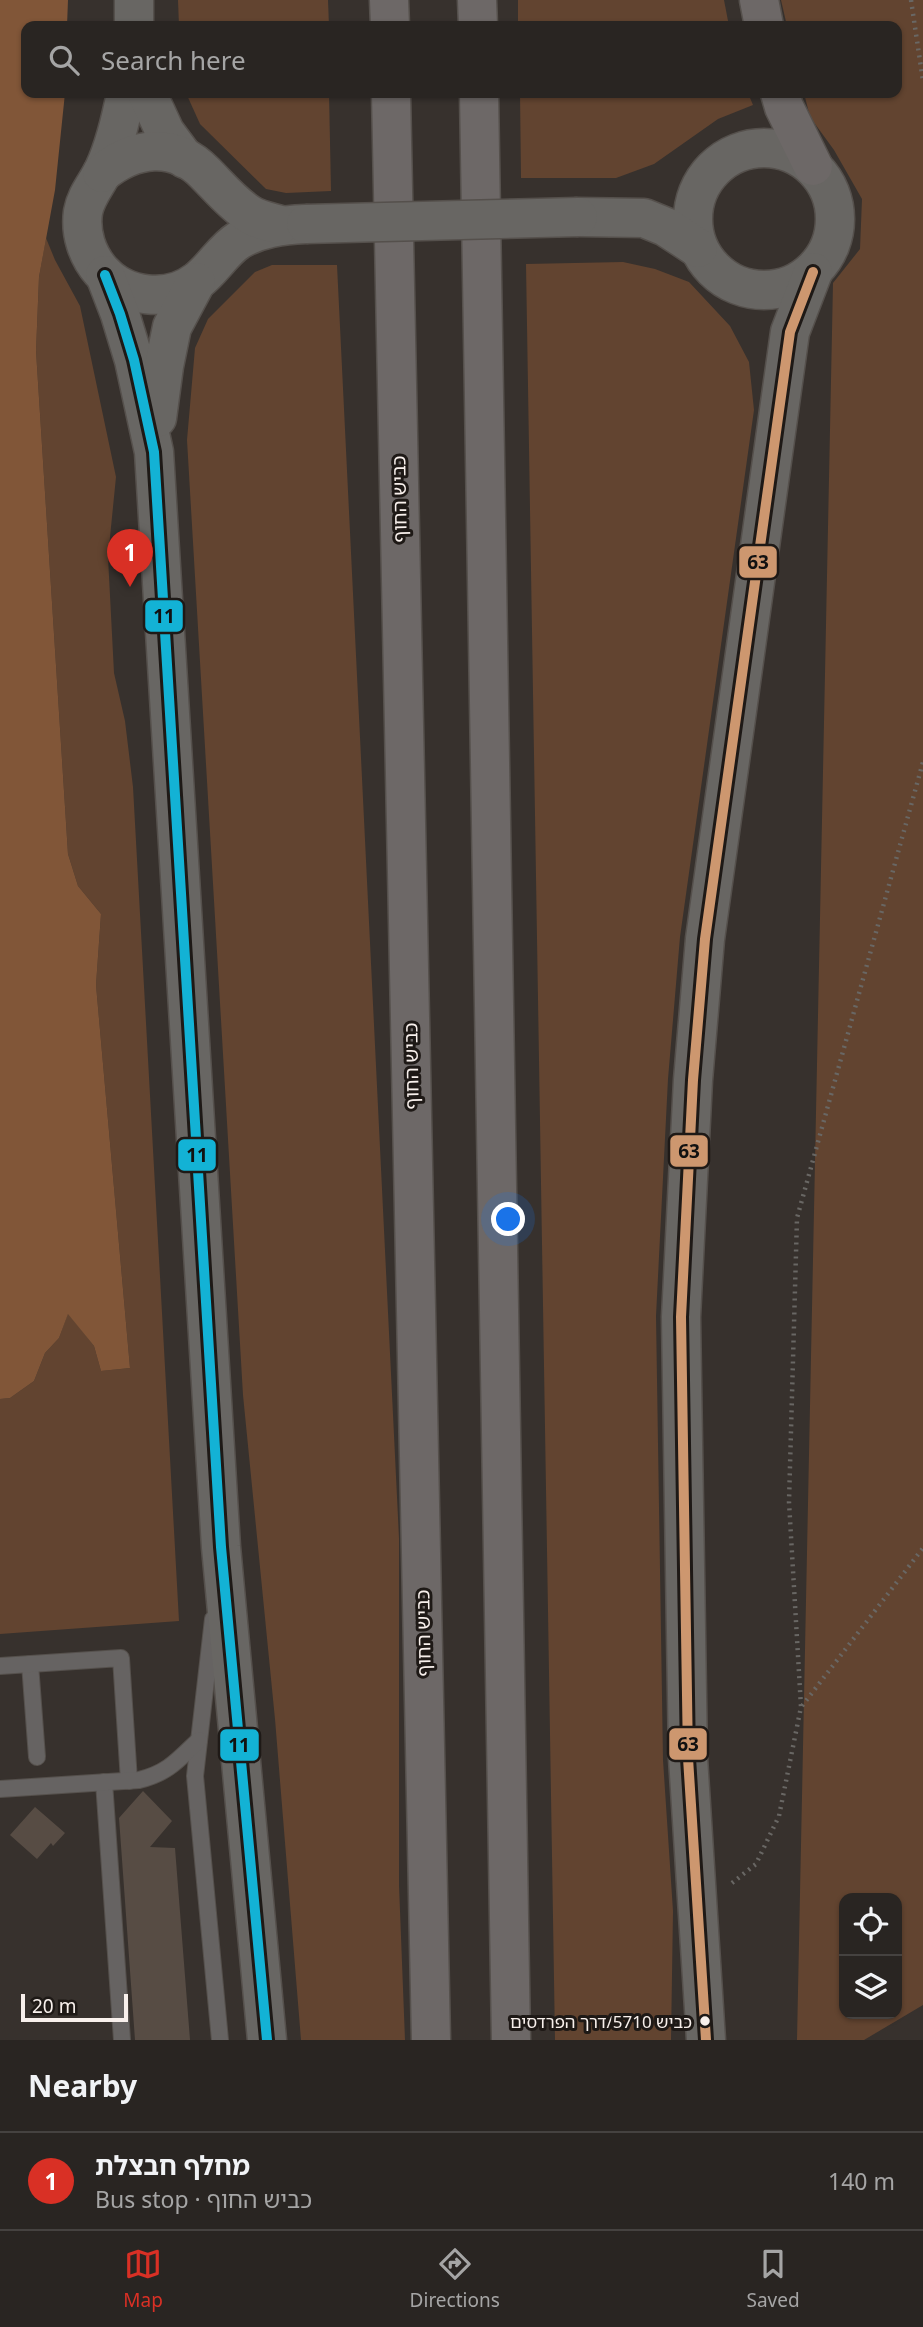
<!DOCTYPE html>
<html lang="en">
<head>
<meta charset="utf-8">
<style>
	body { margin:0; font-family:"Noto Sans","Noto Sans Hebrew",sans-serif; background:#35312f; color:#f1f3f6 }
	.controls { position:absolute; right:21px; bottom:21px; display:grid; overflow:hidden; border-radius:14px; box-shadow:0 2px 5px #0004 }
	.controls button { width:63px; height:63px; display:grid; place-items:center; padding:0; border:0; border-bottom:2px solid #454240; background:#292522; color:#f1f3f6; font:35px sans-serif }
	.scale { position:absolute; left:21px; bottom:18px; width:107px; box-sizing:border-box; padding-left:7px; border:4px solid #f8f0ec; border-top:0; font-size:19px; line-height:24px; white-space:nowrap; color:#f8f0ec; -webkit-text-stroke:5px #1e1916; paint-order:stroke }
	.you { position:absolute; left:509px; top:1220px; width:24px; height:24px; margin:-18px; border:5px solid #fff; border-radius:50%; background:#1a73e8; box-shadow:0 0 0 10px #1a73e833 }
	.badge { display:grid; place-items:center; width:46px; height:46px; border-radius:50%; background:#d93025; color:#fff; font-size:23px; font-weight:700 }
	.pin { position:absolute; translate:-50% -58px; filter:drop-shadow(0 2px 4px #0008) }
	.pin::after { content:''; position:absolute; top:37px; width:24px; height:21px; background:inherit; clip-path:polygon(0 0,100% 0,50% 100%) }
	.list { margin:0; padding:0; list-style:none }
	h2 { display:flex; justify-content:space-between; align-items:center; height:91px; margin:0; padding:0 28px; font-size:30px }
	h2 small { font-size:23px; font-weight:400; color:#a5a5a5 }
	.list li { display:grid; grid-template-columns:46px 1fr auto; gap:21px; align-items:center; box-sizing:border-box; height:98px; padding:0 28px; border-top:2px solid #454240 }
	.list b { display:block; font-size:26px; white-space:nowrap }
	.list p { margin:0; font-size:23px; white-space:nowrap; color:#a5a5a5 }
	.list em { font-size:23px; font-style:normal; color:#a5a5a5 }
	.icon { flex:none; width:38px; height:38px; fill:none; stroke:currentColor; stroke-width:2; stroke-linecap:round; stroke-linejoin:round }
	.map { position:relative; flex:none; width:923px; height:2040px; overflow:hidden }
	.search { position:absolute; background:#292522; box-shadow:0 2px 5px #0004; left:21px; right:21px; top:21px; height:77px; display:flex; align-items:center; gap:18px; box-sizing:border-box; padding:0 24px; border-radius:14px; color:#a5a5a5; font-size:26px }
	.sheet { height:189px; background:#292522 }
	nav { display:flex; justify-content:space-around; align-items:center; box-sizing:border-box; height:98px; border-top:2px solid #454240; background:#292522; font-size:19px; color:#a5a5a5 }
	nav a { display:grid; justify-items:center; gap:4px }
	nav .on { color:#d93025 }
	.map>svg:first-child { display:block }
</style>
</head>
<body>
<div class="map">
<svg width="923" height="2040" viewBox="0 0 923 2040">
	<rect width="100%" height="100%" fill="#37312d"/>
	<!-- green -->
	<g fill="#624430" fill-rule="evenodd">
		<polygon points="178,0 328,0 329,26 179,26"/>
		<polygon points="518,0 724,0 729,26 518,26"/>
		<path d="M781,0H923V2005L864,2040H797L833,283L860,249L862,199L834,150L810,117L804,93H897V26H787ZM844,1898H897V2014H844Z"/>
		<polygon points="186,93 329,93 331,191 286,193 266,189 200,124"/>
		<polygon points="520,93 748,93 753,105 718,119 654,164 616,178 521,178"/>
		<polygon points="46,238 55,260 80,306 116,477 108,557 114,673 125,721 133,787 179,1621 0,1634 0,1399 10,1398 34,1381 45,1353 59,1338 68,1313 94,1346 101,1371 130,1368 96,985 101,914 78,886 68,854 36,351 39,277"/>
		<polygon points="623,262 655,269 689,282 730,326 749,362 754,410 680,937 668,1079 656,1316 663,1760 673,1911 671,2040 555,2040 526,264"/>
		<polygon points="272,265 337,265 399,1538 399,1885 405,2040 301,2040 275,1719 243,1395 187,440 195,348 208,319 255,272"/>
	</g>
	<!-- forest -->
	<polygon fill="#815638" points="0,0 68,0 67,26 26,26 26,93 65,93 55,190 39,277 36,351 68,854 78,886 101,914 96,985 130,1368 101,1371 94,1346 68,1314 59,1338 45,1353 34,1381 10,1398 0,1399"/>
	<!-- building -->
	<g fill="#574c44">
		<polygon points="143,1791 172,1821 150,1847 175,1848 190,2040 135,2040 119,1818"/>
		<polygon points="35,1807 65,1833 53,1846 51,1843 37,1859 10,1835"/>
	</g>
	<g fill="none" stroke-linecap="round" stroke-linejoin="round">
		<defs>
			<g id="service">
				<polyline points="213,1619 195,1776 220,2040"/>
				<polyline points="30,1664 37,1757"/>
				<polyline points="0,1666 121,1658 129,1781"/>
				<polyline points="104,1782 122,2040"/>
				<path d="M0,1789L139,1780C168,1773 178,1760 199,1740"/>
			</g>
			<g id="secondary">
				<polyline points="134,26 134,0"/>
				<path d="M126,93C121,119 115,145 104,169C97,184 86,195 83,212C80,233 87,255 101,271C125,298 168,303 197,281C213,269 223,250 239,240C260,228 282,225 306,224"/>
				<polyline points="147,93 165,132 185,159"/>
				<circle cx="764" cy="219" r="71"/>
				<path d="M102,173C134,147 174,141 205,173C219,187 232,203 249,214C258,220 270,222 280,225"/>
				<polyline points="578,217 644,218 666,227 698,248"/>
				<polyline points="105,275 120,314 134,360 154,452 221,1547 267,2040"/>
				<polyline points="157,418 164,366 172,327 196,282"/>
				<polyline points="706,2040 688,1758 681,1317 693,1080 705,939 790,332 813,272"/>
			</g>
			<g id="motorway">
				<polyline points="389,0 390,26"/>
				<polyline points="477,0 478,26"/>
				<polyline points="759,0 764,26"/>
				<polyline points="391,93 431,2040"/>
				<polyline points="479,93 511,2040"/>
				<polyline points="780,93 784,107 813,166"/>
			</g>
		</defs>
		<!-- service casing -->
		<use href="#service" stroke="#55504c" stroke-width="18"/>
		<!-- secondary casing -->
		<use href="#secondary" stroke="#55504c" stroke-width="41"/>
		<!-- motorway casing -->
		<use href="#motorway" stroke="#55504c" stroke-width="41"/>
		<!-- path -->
		<g stroke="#696764" stroke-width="4.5" stroke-dasharray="2 5" stroke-linecap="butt">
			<polyline points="911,0 923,81"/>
			<polyline points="802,1706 923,1548"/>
			<polyline points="732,1883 756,1864 779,1816 801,1707 789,1502 797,1218 923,762"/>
		</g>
		<!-- service -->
		<use href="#service" stroke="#666362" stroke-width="16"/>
		<!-- secondary -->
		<use href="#secondary" stroke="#686663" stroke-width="38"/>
		<!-- motorway -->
		<use href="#motorway" stroke="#6d6867" stroke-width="38"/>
		<defs>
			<polyline id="secondary-bridge" points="306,224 578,217"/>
		</defs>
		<!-- secondary-bridge casing -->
		<use href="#secondary-bridge" stroke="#55504c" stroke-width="41" stroke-linecap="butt"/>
		<!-- secondary-bridge -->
		<use href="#secondary-bridge" stroke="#686663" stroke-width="38"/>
		<defs>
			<polyline id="bus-1" points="105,275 120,314 134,360 154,452 221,1547 267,2040"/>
			<polyline id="bus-2" points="706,2040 688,1758 681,1317 693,1080 705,939 790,332 813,272"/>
		</defs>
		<!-- bus-1 casing -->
		<use href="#bus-1" stroke="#1e1916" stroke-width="16"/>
		<!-- bus-2 casing -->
		<use href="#bus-2" stroke="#1e1916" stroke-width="16"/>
		<!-- bus-1 -->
		<use href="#bus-1" stroke="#13b2d5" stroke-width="10"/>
		<!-- bus-2 -->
		<use href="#bus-2" stroke="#cd976f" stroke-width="10"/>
	</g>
	<!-- markers -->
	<circle fill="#f8f0ec" stroke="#1e1916" stroke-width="2.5" cx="705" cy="2021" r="6"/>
	<g text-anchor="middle" stroke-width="6" stroke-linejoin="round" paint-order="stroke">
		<!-- bus labels -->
		<g font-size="17" fill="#f8f0ec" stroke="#1e1916" text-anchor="end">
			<text x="692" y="2028">כביש 5710/דרך הפרדסים</text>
		</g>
		<!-- street labels -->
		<g font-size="19" fill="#f8f0ec" stroke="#1e1916">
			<text transform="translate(399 499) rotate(-91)" y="7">כביש החוף</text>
			<text transform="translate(411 1066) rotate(-91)" y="7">כביש החוף</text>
			<text transform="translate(423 1633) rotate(-91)" y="7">כביש החוף</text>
		</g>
	</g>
	<g stroke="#1e1916" stroke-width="2.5">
		<rect x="738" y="545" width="40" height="34" rx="7" fill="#cd976f"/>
		<rect x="144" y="599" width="40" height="34" rx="7" fill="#13b2d5"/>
		<rect x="669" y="1134" width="40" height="34" rx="7" fill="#cd976f"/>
		<rect x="177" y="1138" width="40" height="34" rx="7" fill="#13b2d5"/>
		<rect x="668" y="1727" width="40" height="34" rx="7" fill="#cd976f"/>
		<rect x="219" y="1728" width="41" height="34" rx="7" fill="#13b2d5"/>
	</g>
	<g font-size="19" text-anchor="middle" font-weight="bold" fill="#111">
		<text x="758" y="569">63</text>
		<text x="164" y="623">11</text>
		<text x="689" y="1158">63</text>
		<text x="197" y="1162">11</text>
		<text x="688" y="1751">63</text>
		<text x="239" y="1752">11</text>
	</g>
</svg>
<div class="controls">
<button><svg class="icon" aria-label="locate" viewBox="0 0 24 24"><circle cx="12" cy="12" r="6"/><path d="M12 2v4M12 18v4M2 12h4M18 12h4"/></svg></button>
<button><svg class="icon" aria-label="layers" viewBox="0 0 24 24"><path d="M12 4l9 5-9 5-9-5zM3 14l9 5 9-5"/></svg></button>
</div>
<div class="scale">20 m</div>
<div class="you"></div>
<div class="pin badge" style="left:130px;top:587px">1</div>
<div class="search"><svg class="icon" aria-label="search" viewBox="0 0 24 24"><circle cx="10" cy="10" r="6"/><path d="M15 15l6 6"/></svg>Search here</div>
</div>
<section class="sheet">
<h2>Nearby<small></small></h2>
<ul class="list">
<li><span class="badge">1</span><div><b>מחלף חבצלת</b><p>Bus stop · כביש החוף</p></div><em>140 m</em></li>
</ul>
</section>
<nav>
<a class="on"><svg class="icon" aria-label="map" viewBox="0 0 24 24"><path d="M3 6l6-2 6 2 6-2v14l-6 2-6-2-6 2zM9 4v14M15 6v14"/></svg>Map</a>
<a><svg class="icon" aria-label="directions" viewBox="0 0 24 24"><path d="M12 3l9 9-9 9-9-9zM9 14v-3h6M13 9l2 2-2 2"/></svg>Directions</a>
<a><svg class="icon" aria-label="saved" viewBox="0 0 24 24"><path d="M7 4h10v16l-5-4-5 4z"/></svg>Saved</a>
</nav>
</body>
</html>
